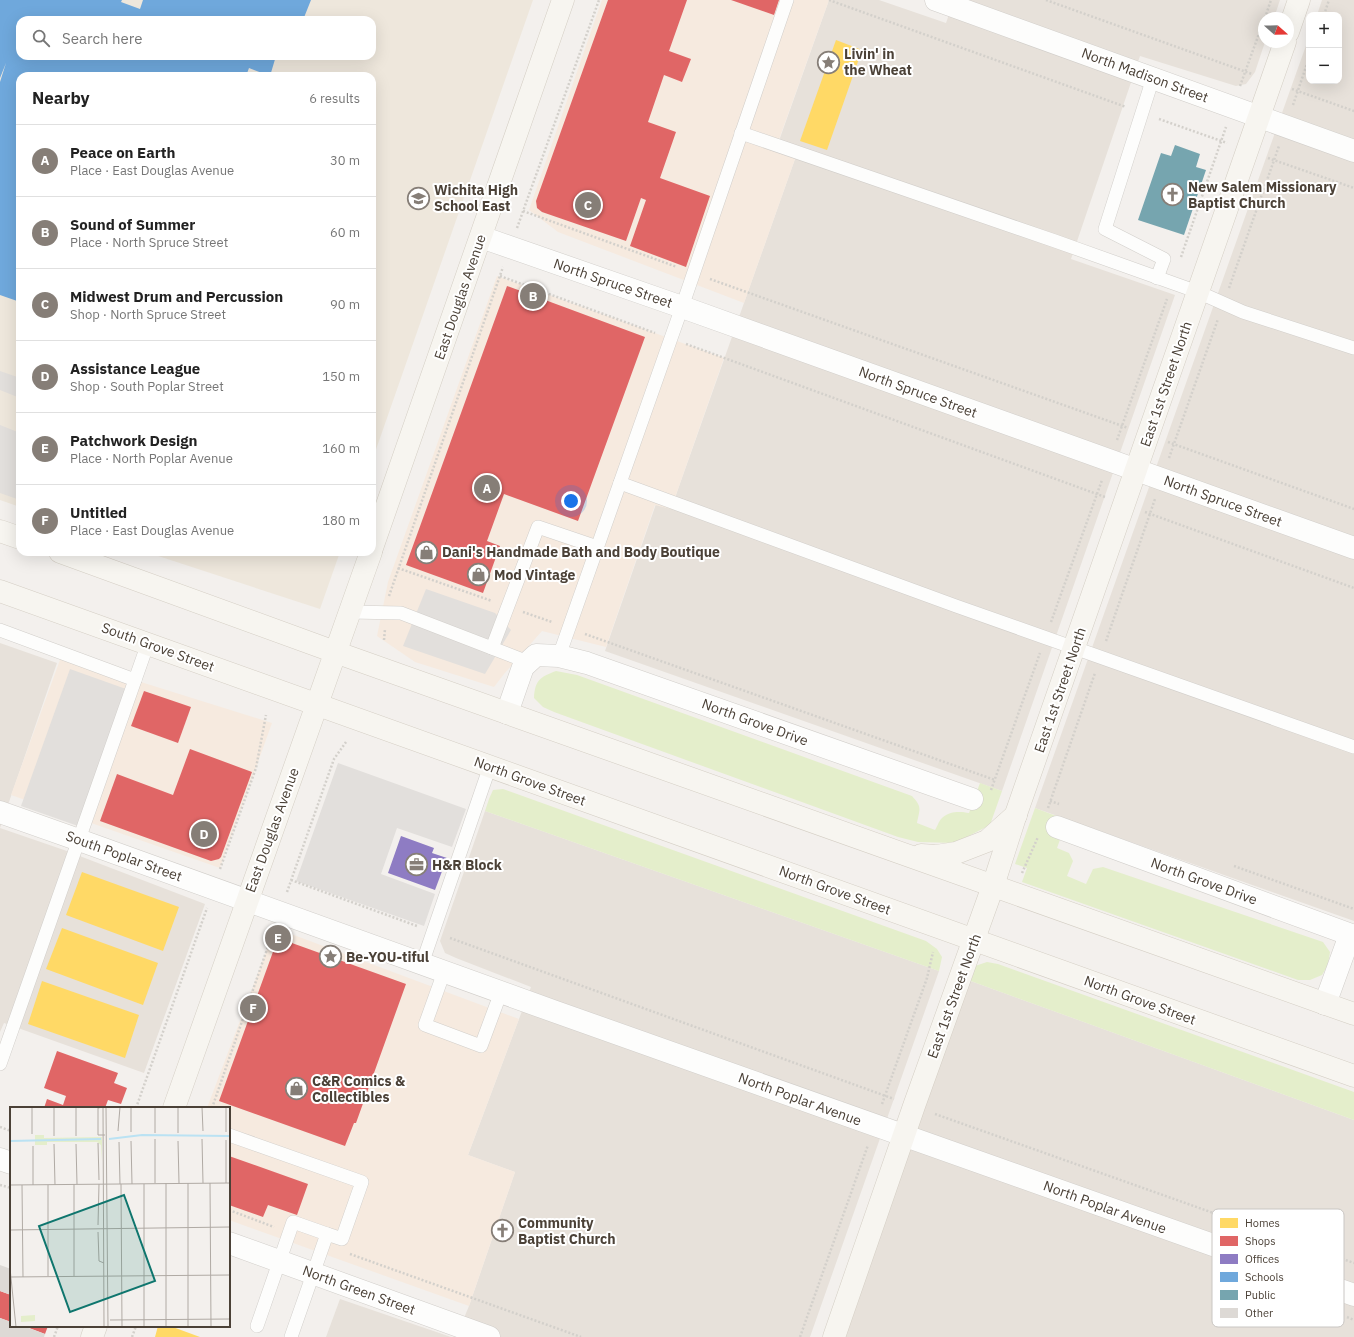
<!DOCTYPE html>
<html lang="en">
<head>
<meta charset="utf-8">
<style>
	body { margin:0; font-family:"IBM Plex Sans",sans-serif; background:#f6f6f6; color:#222 }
	.controls { position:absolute; right:12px; top:12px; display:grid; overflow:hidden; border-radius:8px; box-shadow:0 4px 16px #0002 }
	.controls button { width:36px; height:36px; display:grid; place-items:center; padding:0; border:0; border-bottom:1px solid #e0e0e0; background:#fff; color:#222; font:20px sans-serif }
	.compass { position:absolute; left:1258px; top:12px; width:36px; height:36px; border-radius:50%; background:#fff; box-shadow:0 4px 16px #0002; rotate:110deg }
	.you { position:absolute; left:571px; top:501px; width:14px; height:14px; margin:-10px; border:3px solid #fff; border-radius:50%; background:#1a73e8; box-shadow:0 0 0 6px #1a73e833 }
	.badge { display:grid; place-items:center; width:26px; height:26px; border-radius:50%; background:#867e77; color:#fff; font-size:13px; font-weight:700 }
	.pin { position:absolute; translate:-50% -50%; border:2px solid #fff; box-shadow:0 1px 4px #0006 }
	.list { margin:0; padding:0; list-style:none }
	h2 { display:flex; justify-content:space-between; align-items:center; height:52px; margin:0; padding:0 16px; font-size:17px }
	h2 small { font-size:13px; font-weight:400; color:#767676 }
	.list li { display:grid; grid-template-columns:26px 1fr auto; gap:12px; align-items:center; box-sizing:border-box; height:72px; padding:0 16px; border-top:1px solid #e0e0e0 }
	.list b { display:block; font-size:15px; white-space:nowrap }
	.list p { margin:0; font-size:13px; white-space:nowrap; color:#767676 }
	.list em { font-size:13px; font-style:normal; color:#767676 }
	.icon { flex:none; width:22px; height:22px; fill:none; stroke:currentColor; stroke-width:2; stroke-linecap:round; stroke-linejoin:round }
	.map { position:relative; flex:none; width:1354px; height:1337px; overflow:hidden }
	.search { position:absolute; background:#fff; box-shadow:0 4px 16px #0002; left:16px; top:16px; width:360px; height:44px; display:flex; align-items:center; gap:10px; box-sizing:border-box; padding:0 14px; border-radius:12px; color:#767676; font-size:15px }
	.panel { position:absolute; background:#fff; box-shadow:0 4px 16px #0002; left:16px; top:72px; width:360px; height:484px; border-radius:12px }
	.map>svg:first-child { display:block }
</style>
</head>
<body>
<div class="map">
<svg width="1354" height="1337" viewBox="0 0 1354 1337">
	<rect width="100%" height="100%" fill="#f3f0ed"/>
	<!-- residential -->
	<g fill="#e7e1da">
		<polygon points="829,0 879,0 946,23 954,0 1280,0 1274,18 1264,18 1264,42 1265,42 1255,72 1246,84 1236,86 1140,56 1071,259 1175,295 1002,791 605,651 656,504 671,509 795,159 775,152"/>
		<polygon points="1322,0 1354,0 1354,921 1035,808 1309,37 1309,81 1339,81 1339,15 1317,15"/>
		<polygon points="0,643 57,663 0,828 64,850 205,904 144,1073 4,1023 0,1032"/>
		<polygon points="485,811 939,971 810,1337 456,1337 469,1306 515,1172 468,1155 531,987 456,958 445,953 440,941"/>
		<polygon points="968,980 1354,1120 1354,1337 842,1337"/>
		<polygon points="340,1299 451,1337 326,1337"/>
	</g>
	<!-- commercial -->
	<g fill="#f6eadf">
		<polygon points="602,0 829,0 777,145 795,159 744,303 558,232 529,210"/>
		<polygon points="497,276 724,358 671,509 655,505 606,647 542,631 504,674 494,687 415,662 377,636 388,582"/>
		<polygon points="61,657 272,723 220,868 11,795"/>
		<polygon points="275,928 519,1019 468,1155 515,1172 469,1306 229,1220 229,1108 207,1108"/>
	</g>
	<!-- education -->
	<g fill="#eee7dc" fill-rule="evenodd">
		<path d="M0,0H533L372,461V76H20V507L0,500ZM20,20H372V56H20Z"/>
		<polygon points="146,552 340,552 320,609"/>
	</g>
	<!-- green -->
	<g fill="#e4eecb">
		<path d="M556,671L577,675L912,796C922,807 920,808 917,823L935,830C937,827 939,821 941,819C948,811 960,811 969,813L980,783L1002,791L990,825L955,843L918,842L898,837L554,712L543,707L534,698C535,680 540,677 556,671Z"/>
		<polygon points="503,789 926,941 937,949 942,957 939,971 485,811 489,799 493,790"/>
		<polygon points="1035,808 1067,820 1057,848 1069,853 1073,861 1067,876 1086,884 1093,869 1103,867 1323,942 1330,952 1328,965 1322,975 1310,980 1298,980 1022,882 1027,868 1015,864"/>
		<polygon points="987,962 998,964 1354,1092 1354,1120 968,980 975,966"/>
	</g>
	<!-- parking -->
	<g fill="#e2dfdc">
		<polygon points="0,371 20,378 20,398 0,390"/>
		<polygon points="0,425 20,433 20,500 0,493"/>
		<polygon points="426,589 495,613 511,630 485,674 403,646"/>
		<polygon points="70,669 126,689 78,826 21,806"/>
		<polygon points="338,763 466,809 452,847 397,828 381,874 435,894 424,926 296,881"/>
	</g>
	<!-- homes -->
	<g fill="#ffd966">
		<polygon points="836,40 862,50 827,150 800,141"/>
		<polygon points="82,872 179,907 163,951 66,915"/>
		<polygon points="62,928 158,963 143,1005 46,969"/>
		<polygon points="42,981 139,1015 125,1058 28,1024"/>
		<polygon points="158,1326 167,1328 168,1326 170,1326 200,1337 155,1337"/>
	</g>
	<!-- shops -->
	<g fill="#e06666">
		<polygon points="608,0 687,0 669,51 691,59 682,82 664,75 648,122 676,132 660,178 710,196 686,267 630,246 646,200 641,198 626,241 542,212 537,208 536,201"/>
		<polygon points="731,0 779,0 774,15"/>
		<polygon points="507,286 645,337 578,521 504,494 487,541 500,546 483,593 406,565"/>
		<polygon points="144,691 191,707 178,743 131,726"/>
		<polygon points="190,749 252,772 221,857 219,859 211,861 100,821 117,774 173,795"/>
		<polygon points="278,938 406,984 356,1123 354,1123 345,1146 219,1101"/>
		<polygon points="57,1051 118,1073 114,1083 127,1088 121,1104 108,1100 105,1108 96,1106 95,1108 44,1108 47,1099 63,1105 66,1096 44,1088"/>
		<polygon points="229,1156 308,1184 297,1215 268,1205 263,1217 229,1205"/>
		<polygon points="0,1291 11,1295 11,1322 0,1318"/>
		<polygon points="24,1326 48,1326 45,1334"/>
	</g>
	<!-- offices -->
	<polygon fill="#8e7cc3" points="401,836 434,848 432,853 447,858 435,890 388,873"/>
	<!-- schools -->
	<polygon fill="#6fa8dc" points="0,0 122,0 121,2 140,9 143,0 311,0 303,20 20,20 20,56 276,56 270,76 249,68 246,76 20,76 20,302 0,295 0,82 6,63 0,78"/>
	<!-- public -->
	<polygon fill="#76a5af" points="1175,145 1200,154 1196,167 1206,170 1184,235 1138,220 1161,153 1171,156"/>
	<!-- building -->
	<g fill="#ddd9d5">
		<polygon points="0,1265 11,1269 11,1295 0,1291"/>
		<polygon points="0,1318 11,1322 11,1326 23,1326 45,1334 44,1337 0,1337"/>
	</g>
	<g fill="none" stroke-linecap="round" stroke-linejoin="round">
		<defs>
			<g id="lane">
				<polyline points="1153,78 1105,229 1164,259 1157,278"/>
				<polyline points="741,133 1055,241 1198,292 1243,312 1354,348"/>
				<polyline points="620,483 956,606 1354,747"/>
				<polyline points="350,612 401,613 528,662"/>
				<polyline points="0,630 135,680"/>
				<polyline points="492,648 538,527 597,547"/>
				<polyline points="559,656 682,307 787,0"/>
				<polyline points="422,964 490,766"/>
				<polyline points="444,972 425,1025 481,1046 501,992"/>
				<polyline points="0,1064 148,643"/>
				<polyline points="229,1135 362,1182 342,1239 327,1234 291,1337"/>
				<polyline points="257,1326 293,1222 327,1234"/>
			</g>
			<g id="street">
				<polyline points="936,0 1354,151"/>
				<polyline points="481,237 682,307 1354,548"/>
				<polyline points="507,713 523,667 536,655 559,656 587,663 972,799"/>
				<polyline points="0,812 79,840 556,1012 1354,1295"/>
				<polyline points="1057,827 1354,936"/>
				<polyline points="1325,1004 1350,935"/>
				<polyline points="0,1159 11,1163"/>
				<polyline points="229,1243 489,1337"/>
			</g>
			<g id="secondary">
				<polyline points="1288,32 1299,0"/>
				<polyline points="0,531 20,538"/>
				<polyline points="372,548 563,0"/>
				<polyline points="60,552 335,652 1354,1014"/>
				<polyline points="0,591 1354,1076"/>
				<polyline points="921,855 936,856 956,853 987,841 1016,815"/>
				<polyline points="174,1108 371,552"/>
				<polyline points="92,1337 96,1326"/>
				<polyline points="834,1337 914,1106 993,886 1016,814 1285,42"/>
			</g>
		</defs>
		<!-- lane casing -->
		<use href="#lane" stroke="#d1ceca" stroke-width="14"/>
		<!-- street casing -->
		<use href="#street" stroke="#d1ceca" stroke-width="23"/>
		<!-- secondary casing -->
		<use href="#secondary" stroke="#d4cec4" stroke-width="23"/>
		<!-- path -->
		<g stroke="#d3d0cb" stroke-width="2.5" stroke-dasharray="2 2" stroke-linecap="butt">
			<polyline points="829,0 1126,107"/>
			<polyline points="1046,0 1252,74"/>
			<polyline points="1324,15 1329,0"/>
			<polyline points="1265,18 1271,0"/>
			<polyline points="1240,86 1264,20"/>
			<polyline points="1292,89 1354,111"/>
			<polyline points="1293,105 1309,58"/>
			<polyline points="1159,119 1227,143"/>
			<polyline points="1268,158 1354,188"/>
			<polyline points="523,211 677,267"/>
			<polyline points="517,228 599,0"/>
			<polyline points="1181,257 1226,127"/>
			<polyline points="500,276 655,333"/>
			<polyline points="710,279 1128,428"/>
			<polyline points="1229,288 1279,146"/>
			<polyline points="686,344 1105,497"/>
			<polyline points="1117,440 1167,299"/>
			<polyline points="1168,442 1354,509"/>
			<polyline points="1169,458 1218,319"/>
			<polyline points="1145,512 1354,588"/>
			<polyline points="398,568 492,601"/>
			<polyline points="389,596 503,267"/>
			<polyline points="523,612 552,622"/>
			<polyline points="1051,622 1102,480"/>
			<polyline points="585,634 995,780"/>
			<polyline points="384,640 385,629"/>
			<polyline points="1106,641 1155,499"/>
			<polyline points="991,790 1040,653"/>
			<polyline points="1050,801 1059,804"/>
			<polyline points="1048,808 1095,673"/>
			<polyline points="1234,866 1354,909"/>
			<polyline points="220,869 256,768 266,715"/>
			<polyline points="1022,873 1038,837"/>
			<polyline points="291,880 417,926"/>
			<polyline points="287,892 334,759 346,742"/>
			<polyline points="450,938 894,1099"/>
			<polyline points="882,1104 927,978 933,952"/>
			<polyline points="136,1108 207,908"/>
			<polyline points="212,1108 273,932"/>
			<polyline points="935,1114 1354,1263"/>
			<polyline points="0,1127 11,1131"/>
			<polyline points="0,1185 11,1188"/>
			<polyline points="229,1210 274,1227"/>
			<polyline points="350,1254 581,1337"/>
			<polyline points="1347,1317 1354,1320"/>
			<polyline points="54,1337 58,1326"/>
			<polyline points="132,1337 136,1326"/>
			<polyline points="800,1337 868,1145"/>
		</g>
		<!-- lane -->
		<use href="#lane" stroke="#fdfdfc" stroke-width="13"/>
		<!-- street -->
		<use href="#street" stroke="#fdfdfc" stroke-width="22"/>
		<!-- secondary -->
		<use href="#secondary" stroke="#f7f5f0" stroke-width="22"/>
	</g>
	<!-- icons -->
	<defs>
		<symbol id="sight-ring" viewBox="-11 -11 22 22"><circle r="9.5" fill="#fff" stroke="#867e77" stroke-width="1.5"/><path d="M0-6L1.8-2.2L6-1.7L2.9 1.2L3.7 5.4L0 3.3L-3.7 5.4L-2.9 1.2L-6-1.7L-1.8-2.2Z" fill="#867e77"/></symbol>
		<symbol id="church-ring" viewBox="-11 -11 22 22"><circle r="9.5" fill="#fff" stroke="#867e77" stroke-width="1.5"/><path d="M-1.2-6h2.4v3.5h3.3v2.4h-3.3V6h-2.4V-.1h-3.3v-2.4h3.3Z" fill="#867e77"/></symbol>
		<symbol id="school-ring" viewBox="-11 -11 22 22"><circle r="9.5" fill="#fff" stroke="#867e77" stroke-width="1.5"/><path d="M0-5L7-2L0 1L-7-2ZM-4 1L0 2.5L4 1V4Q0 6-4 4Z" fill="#867e77"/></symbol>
		<symbol id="shop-ring" viewBox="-11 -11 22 22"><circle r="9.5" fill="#fff" stroke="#867e77" stroke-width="1.5"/><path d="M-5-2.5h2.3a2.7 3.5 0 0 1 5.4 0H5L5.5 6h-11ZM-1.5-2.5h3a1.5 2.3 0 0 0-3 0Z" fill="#867e77"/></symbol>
		<symbol id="office-ring" viewBox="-11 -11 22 22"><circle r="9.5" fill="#fff" stroke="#867e77" stroke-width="1.5"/><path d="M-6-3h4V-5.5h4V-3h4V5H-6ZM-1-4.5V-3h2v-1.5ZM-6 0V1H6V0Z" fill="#867e77"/></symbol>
	</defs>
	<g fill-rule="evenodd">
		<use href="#sight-ring" x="816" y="50" width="25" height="25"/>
		<use href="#church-ring" x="1160" y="182" width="25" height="25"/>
		<use href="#school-ring" x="406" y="186" width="25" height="25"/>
		<use href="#shop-ring" x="414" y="540" width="25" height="25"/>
		<use href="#shop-ring" x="466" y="562" width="25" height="25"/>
		<use href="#office-ring" x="404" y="852" width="25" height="25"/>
		<use href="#sight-ring" x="318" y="944" width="25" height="25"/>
		<use href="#shop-ring" x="284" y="1076" width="25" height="25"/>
		<use href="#church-ring" x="490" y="1218" width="25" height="25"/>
	</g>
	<g text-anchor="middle" stroke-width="4" stroke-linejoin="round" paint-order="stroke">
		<!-- poi labels -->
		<g font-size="14" font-weight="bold" fill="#4b4137" stroke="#fff" text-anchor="start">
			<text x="844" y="59">Livin' in<tspan x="844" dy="16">the Wheat</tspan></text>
			<text x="1188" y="192">New Salem Missionary<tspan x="1188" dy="16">Baptist Church</tspan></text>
			<text x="434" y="195">Wichita High<tspan x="434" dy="16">School East</tspan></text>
			<text x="442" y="557">Dani's Handmade Bath and Body Boutique</text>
			<text x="494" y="580">Mod Vintage</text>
			<text x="432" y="870">H&amp;R Block</text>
			<text x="346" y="962">Be-YOU-tiful</text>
			<text x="312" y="1086">C&amp;R Comics &amp;<tspan x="312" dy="16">Collectibles</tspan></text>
			<text x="518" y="1228">Community<tspan x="518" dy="16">Baptist Church</tspan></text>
		</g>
		<!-- street labels -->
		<g font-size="14" fill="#4b4137" stroke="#fff">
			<text transform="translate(1145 75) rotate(20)" y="5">North Madison Street</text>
			<text transform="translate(613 283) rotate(19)" y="5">North Spruce Street</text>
			<text transform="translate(460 297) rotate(-71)" y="5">East Douglas Avenue</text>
			<text transform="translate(1166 384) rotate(-71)" y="5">East 1st Street North</text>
			<text transform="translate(918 392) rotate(20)" y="5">North Spruce Street</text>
			<text transform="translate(1223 501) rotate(20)" y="5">North Spruce Street</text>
			<text transform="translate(158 647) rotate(20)" y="5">South Grove Street</text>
			<text transform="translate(1060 690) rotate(-71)" y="5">East 1st Street North</text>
			<text transform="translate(755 722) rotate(20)" y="5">North Grove Drive</text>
			<text transform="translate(530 781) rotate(20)" y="5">North Grove Street</text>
			<text transform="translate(272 830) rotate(-70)" y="5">East Douglas Avenue</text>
			<text transform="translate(124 856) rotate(20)" y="5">South Poplar Street</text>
			<text transform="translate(1204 881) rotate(20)" y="5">North Grove Drive</text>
			<text transform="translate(835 890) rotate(20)" y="5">North Grove Street</text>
			<text transform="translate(954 996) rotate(-70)" y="5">East 1st Street North</text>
			<text transform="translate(1140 1000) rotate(20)" y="5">North Grove Street</text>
			<text transform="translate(800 1099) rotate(20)" y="5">North Poplar Avenue</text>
			<text transform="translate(1105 1207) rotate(20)" y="5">North Poplar Avenue</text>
			<text transform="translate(359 1290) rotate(20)" y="5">North Green Street</text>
		</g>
	</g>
	<!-- overview -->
	<g transform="translate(10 1107)">
		<rect width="220" height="220" fill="#f3f0ed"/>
		<path d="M25,28H34V31L92,30V54L91,38L87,35H37V38H25V34L91,32L25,33ZM25,208V214L11,215V209Z" fill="#e4eecb"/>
		<path fill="none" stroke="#bae2f3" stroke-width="2" d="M99,32L132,28L220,29M0,34L91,32"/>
		<path fill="none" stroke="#b0aaa4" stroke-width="1" d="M44,0V29M93,0L94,220M93,0L88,1V28H95M96,0L98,220M121,0V25M168,0V26M192,0L193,24M216,0V25M108,24L110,0M145,26V0M22,27V0M66,29V0M145,32V76M192,32L193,76M216,33V76M121,34L122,77M168,34L169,76M109,35L110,77M88,36L89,73M44,37L45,78M66,37L67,77M156,76V220M178,76V220M200,76L201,220M64,77V169M111,77L112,220M134,77V220M0,78L220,76M12,78L13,170M23,78V39M38,78V169M88,118L89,77M0,123L220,120M88,125L89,154L94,156M0,161L6,220M0,170L220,168M100,213L220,212"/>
		<path fill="#0f766e" fill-opacity="0.15" stroke="#0f766e" stroke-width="2" d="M114,88L145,174L60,205L29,119Z"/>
		<rect width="220" height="220" fill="none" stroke="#4b4137" stroke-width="2"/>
	</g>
	<!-- legend -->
	<rect x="1212" y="1209" width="132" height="118" rx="6" fill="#fff" stroke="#c9c6c3" stroke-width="1"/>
	<rect x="1220" y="1218" width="18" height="10" fill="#ffd966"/>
	<rect x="1220" y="1236" width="18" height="10" fill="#e06666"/>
	<rect x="1220" y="1254" width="18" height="10" fill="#8e7cc3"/>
	<rect x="1220" y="1272" width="18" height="10" fill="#6fa8dc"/>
	<rect x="1220" y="1290" width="18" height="10" fill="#76a5af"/>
	<rect x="1220" y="1308" width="18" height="10" fill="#ddd9d5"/>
	<g font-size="11" fill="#4b4137">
		<text x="1245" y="1227">Homes</text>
		<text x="1245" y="1245">Shops</text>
		<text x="1245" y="1263">Offices</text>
		<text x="1245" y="1281">Schools</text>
		<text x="1245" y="1299">Public</text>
		<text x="1245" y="1317">Other</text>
	</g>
</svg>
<div class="controls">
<button>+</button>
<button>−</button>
</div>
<svg class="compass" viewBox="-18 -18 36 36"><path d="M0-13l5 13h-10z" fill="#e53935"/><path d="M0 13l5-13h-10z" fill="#767676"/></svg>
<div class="you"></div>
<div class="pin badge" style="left:487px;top:488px">A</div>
<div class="pin badge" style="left:533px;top:296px">B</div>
<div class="pin badge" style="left:588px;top:205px">C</div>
<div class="pin badge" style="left:204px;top:834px">D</div>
<div class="pin badge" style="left:278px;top:938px">E</div>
<div class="pin badge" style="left:253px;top:1008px">F</div>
<div class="search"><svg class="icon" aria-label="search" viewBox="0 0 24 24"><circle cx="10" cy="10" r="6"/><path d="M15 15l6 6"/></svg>Search here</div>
<section class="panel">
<h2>Nearby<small>6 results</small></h2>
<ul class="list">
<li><span class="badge">A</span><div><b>Peace on Earth</b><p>Place · East Douglas Avenue</p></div><em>30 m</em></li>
<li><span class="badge">B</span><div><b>Sound of Summer</b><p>Place · North Spruce Street</p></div><em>60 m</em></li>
<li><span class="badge">C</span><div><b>Midwest Drum and Percussion</b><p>Shop · North Spruce Street</p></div><em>90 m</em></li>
<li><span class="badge">D</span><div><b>Assistance League</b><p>Shop · South Poplar Street</p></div><em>150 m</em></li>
<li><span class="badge">E</span><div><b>Patchwork Design</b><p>Place · North Poplar Avenue</p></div><em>160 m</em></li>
<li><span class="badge">F</span><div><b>Untitled</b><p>Place · East Douglas Avenue</p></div><em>180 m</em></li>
</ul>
</section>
</div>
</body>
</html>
